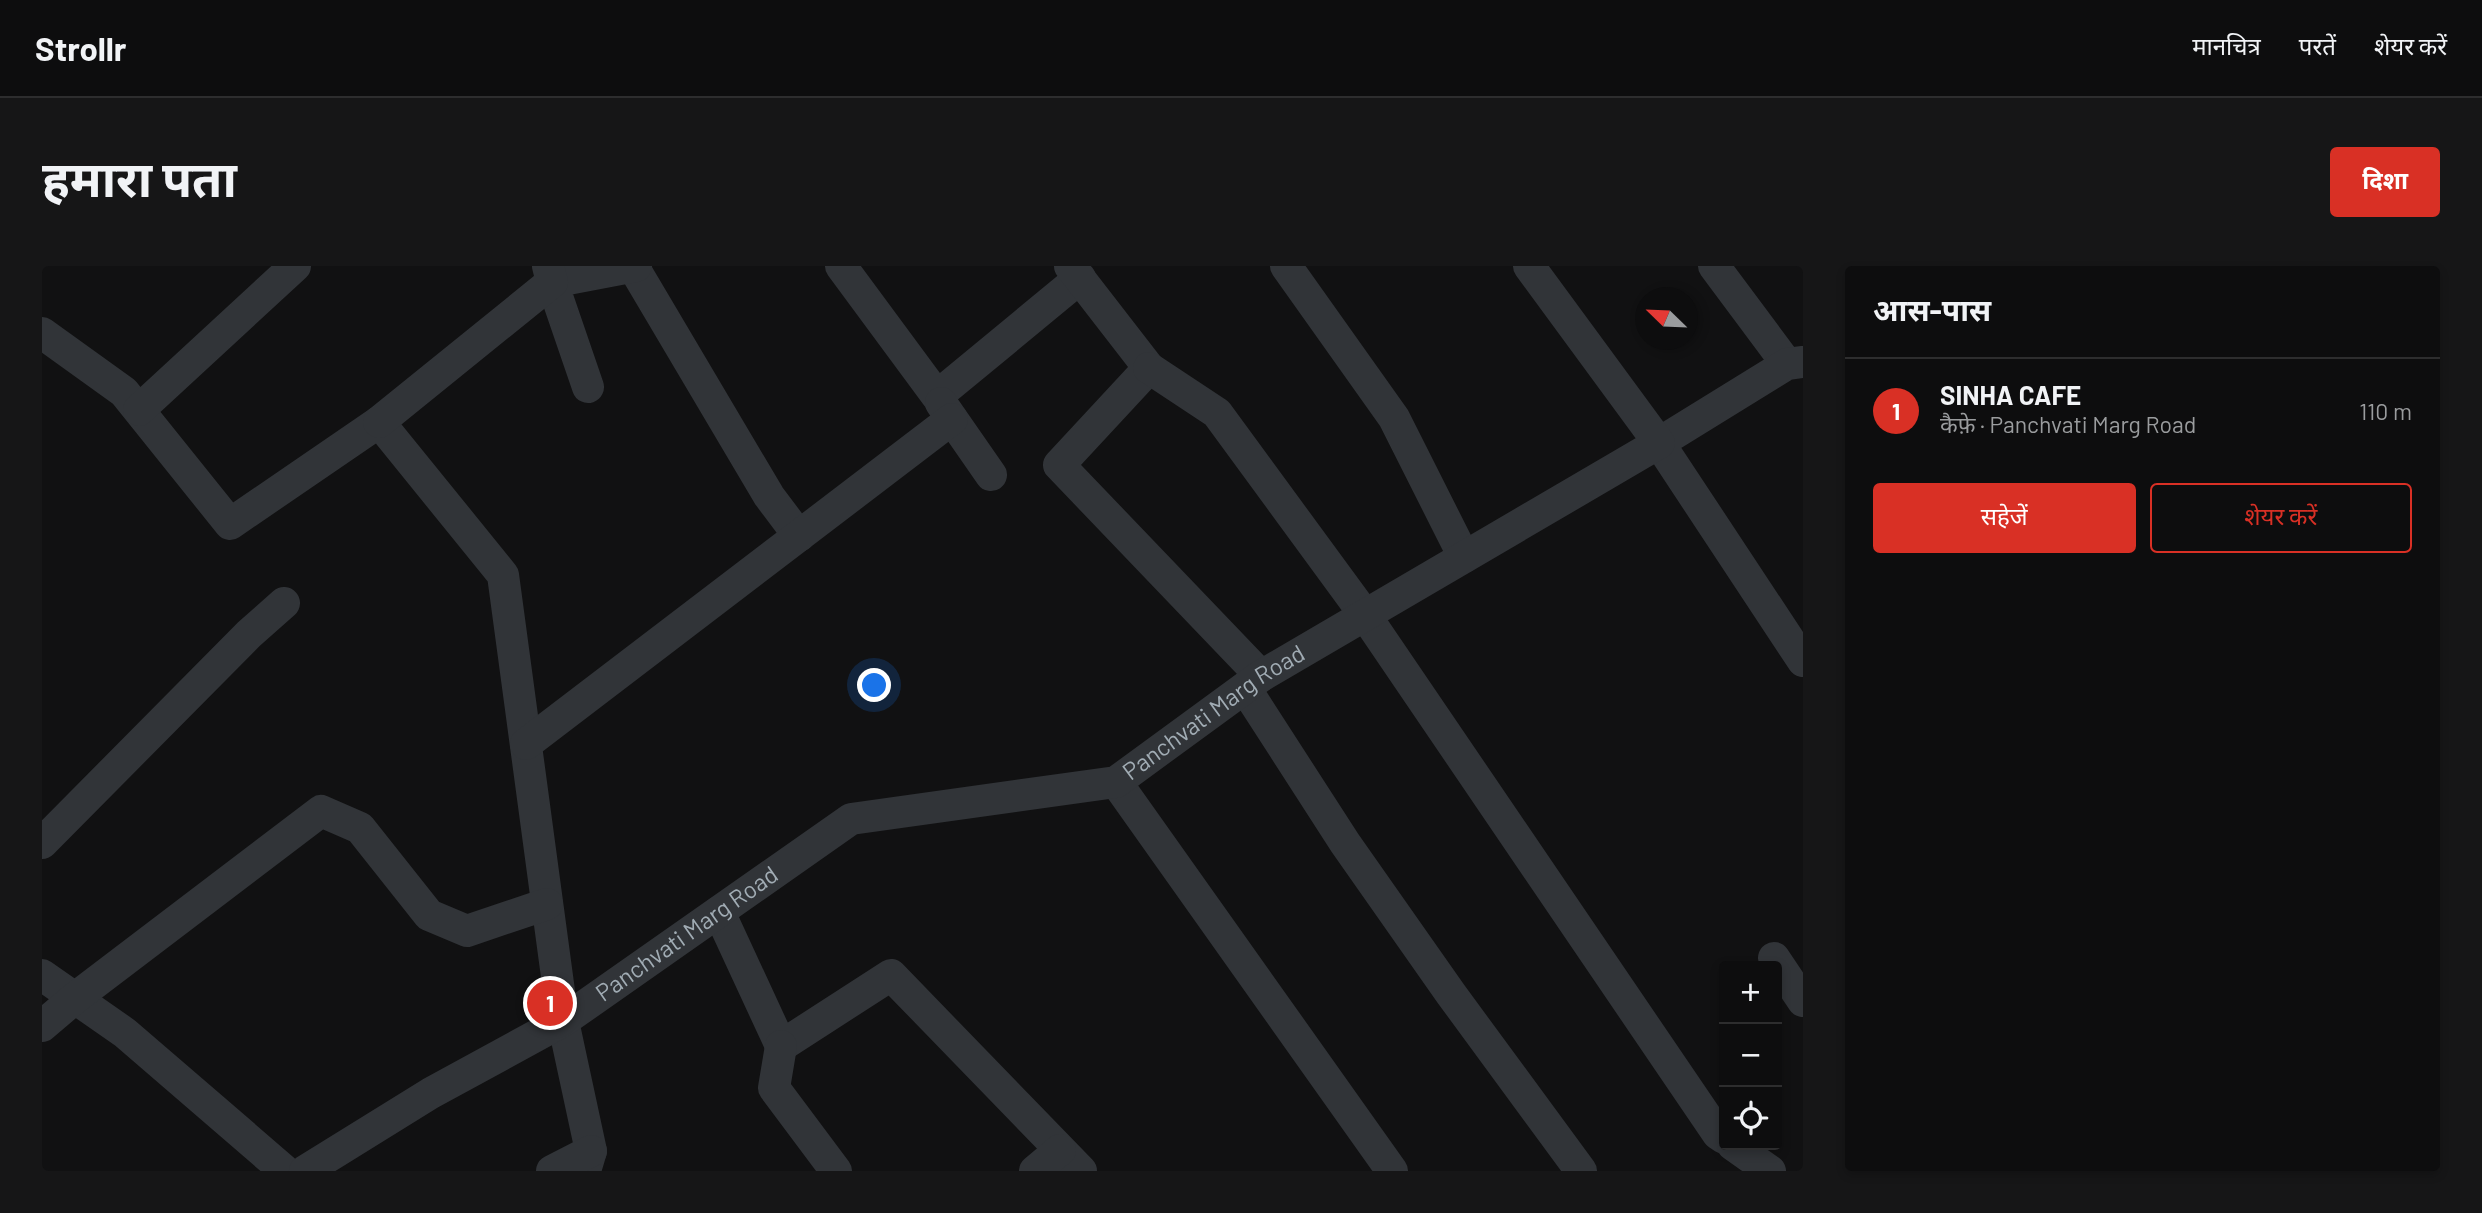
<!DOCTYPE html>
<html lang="hi">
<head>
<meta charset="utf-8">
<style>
	body { margin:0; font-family:Barlow,"Noto Sans Devanagari",sans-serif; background:#161617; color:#f1f3f6 }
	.controls { position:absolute; right:21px; bottom:21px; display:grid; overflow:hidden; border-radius:7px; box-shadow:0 4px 10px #0003 }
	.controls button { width:63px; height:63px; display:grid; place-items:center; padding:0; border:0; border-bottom:2px solid #2d2d2e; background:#0d0d0e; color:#f1f3f6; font:35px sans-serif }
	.compass { position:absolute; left:1593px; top:21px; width:63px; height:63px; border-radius:50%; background:#0d0d0e; box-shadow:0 4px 10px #0003; rotate:293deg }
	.you { position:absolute; left:833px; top:420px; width:24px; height:24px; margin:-18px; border:5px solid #fff; border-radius:50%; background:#1a73e8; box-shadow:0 0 0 10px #1a73e833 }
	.badge { display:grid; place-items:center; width:46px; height:46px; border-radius:50%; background:#d93025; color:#fff; font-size:23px; font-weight:700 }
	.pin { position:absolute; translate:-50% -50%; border:4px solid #fff; box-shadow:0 2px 7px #0006 }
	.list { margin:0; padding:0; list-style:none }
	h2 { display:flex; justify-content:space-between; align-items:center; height:91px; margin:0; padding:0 28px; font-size:30px }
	h2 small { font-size:23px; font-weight:400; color:#9a9c9e }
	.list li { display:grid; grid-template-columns:46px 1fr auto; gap:21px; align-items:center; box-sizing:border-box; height:105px; padding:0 28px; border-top:2px solid #2d2d2e }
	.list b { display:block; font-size:26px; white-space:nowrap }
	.list p { margin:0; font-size:23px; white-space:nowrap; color:#9a9c9e }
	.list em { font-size:23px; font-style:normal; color:#9a9c9e }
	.actions { display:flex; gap:14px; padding:21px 28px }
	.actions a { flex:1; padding:16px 0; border:2px solid #d93025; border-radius:7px; text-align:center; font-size:24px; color:#d93025 }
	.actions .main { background:#d93025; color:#fff }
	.icon { flex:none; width:38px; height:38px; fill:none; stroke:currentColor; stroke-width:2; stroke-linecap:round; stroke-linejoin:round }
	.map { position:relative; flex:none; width:1761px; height:905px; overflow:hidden; border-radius:7px }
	header { display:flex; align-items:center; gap:42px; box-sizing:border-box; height:98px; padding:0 35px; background:#0d0d0e; border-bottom:2px solid #2d2d2e }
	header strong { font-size:33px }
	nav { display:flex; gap:38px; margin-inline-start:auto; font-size:24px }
	.intro { display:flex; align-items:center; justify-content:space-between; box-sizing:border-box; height:168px; padding:0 42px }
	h1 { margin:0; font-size:49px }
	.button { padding:18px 32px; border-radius:7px; background:#d93025; color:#fff; font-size:24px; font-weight:700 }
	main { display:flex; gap:42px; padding:0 42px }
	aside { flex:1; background:#0d0d0e; border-radius:7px; box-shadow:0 4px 10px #0003 }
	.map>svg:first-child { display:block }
</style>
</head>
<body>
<header>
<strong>Strollr</strong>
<nav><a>मानचित्र</a><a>परतें</a><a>शेयर करें</a></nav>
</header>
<div class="intro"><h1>हमारा पता</h1><a class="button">दिशा</a></div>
<main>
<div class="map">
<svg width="1761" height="905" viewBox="0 0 1761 905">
	<rect width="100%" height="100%" fill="#111112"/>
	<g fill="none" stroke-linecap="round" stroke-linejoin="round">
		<!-- minor -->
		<g stroke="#313438" stroke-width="32">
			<polyline points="799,0 895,130 1038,12"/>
			<polyline points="1028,0 1107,102 1017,199 1219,410"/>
			<polyline points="1244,0 1352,152 1422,291"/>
			<polyline points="1672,0 1745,98"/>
			<polyline points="592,2 727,230 757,270"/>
			<polyline points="0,67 82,126 188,258 337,156 461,309 521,755 549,885 543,905"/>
			<polyline points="1761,96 1745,98 1617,177 1761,395"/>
			<polyline points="1107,102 1175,147 1323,349 1676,868 1682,872"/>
			<polyline points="546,121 510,16 594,0"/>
			<polyline points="899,137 949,209"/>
			<polyline points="97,144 253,0"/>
			<polyline points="337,156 510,16 506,0"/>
			<polyline points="1203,422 1303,577 1409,728 1539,905"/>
			<polyline points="484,478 910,153"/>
			<polyline points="1074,516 1350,905"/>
			<polyline points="0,577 207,368 242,337"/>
			<polyline points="677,646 739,780 849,709 1039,905"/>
			<polyline points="1732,692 1761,735"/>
			<polyline points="0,709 83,767 243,905"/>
			<polyline points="0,760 33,732 279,545 318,562 387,649 425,665 505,638"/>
			<polyline points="739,780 732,822 794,905"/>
			<polyline points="1691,879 1728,905"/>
			<path id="s1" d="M263,905L389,827L521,755L809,553L1074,516L1219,410L1617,177L1487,0"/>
			<polyline points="510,905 549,885"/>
			<polyline points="993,905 1018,884"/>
		</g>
	</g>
	<g text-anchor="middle" stroke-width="5" stroke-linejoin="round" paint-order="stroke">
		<!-- street labels -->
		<g font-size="24" fill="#a1acb4" stroke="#0c0c0d">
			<text dy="8" stroke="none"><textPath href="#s1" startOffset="1038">Panchvati Marg Road</textPath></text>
			<text dy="8" stroke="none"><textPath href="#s1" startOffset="450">Panchvati Marg Road</textPath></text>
		</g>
	</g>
</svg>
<div class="controls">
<button>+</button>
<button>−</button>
<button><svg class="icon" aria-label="locate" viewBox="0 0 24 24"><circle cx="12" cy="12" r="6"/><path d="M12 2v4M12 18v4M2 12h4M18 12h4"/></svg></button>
</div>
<svg class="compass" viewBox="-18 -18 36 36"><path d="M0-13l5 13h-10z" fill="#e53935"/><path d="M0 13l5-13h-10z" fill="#9a9c9e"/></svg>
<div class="you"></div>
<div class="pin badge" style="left:508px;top:737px">1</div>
</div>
<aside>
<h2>आस-पास<small></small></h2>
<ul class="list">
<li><span class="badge">1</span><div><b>SINHA CAFE</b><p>कैफ़े · Panchvati Marg Road</p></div><em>110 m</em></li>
</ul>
<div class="actions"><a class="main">सहेजें</a><a>शेयर करें</a></div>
</aside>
</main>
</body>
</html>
